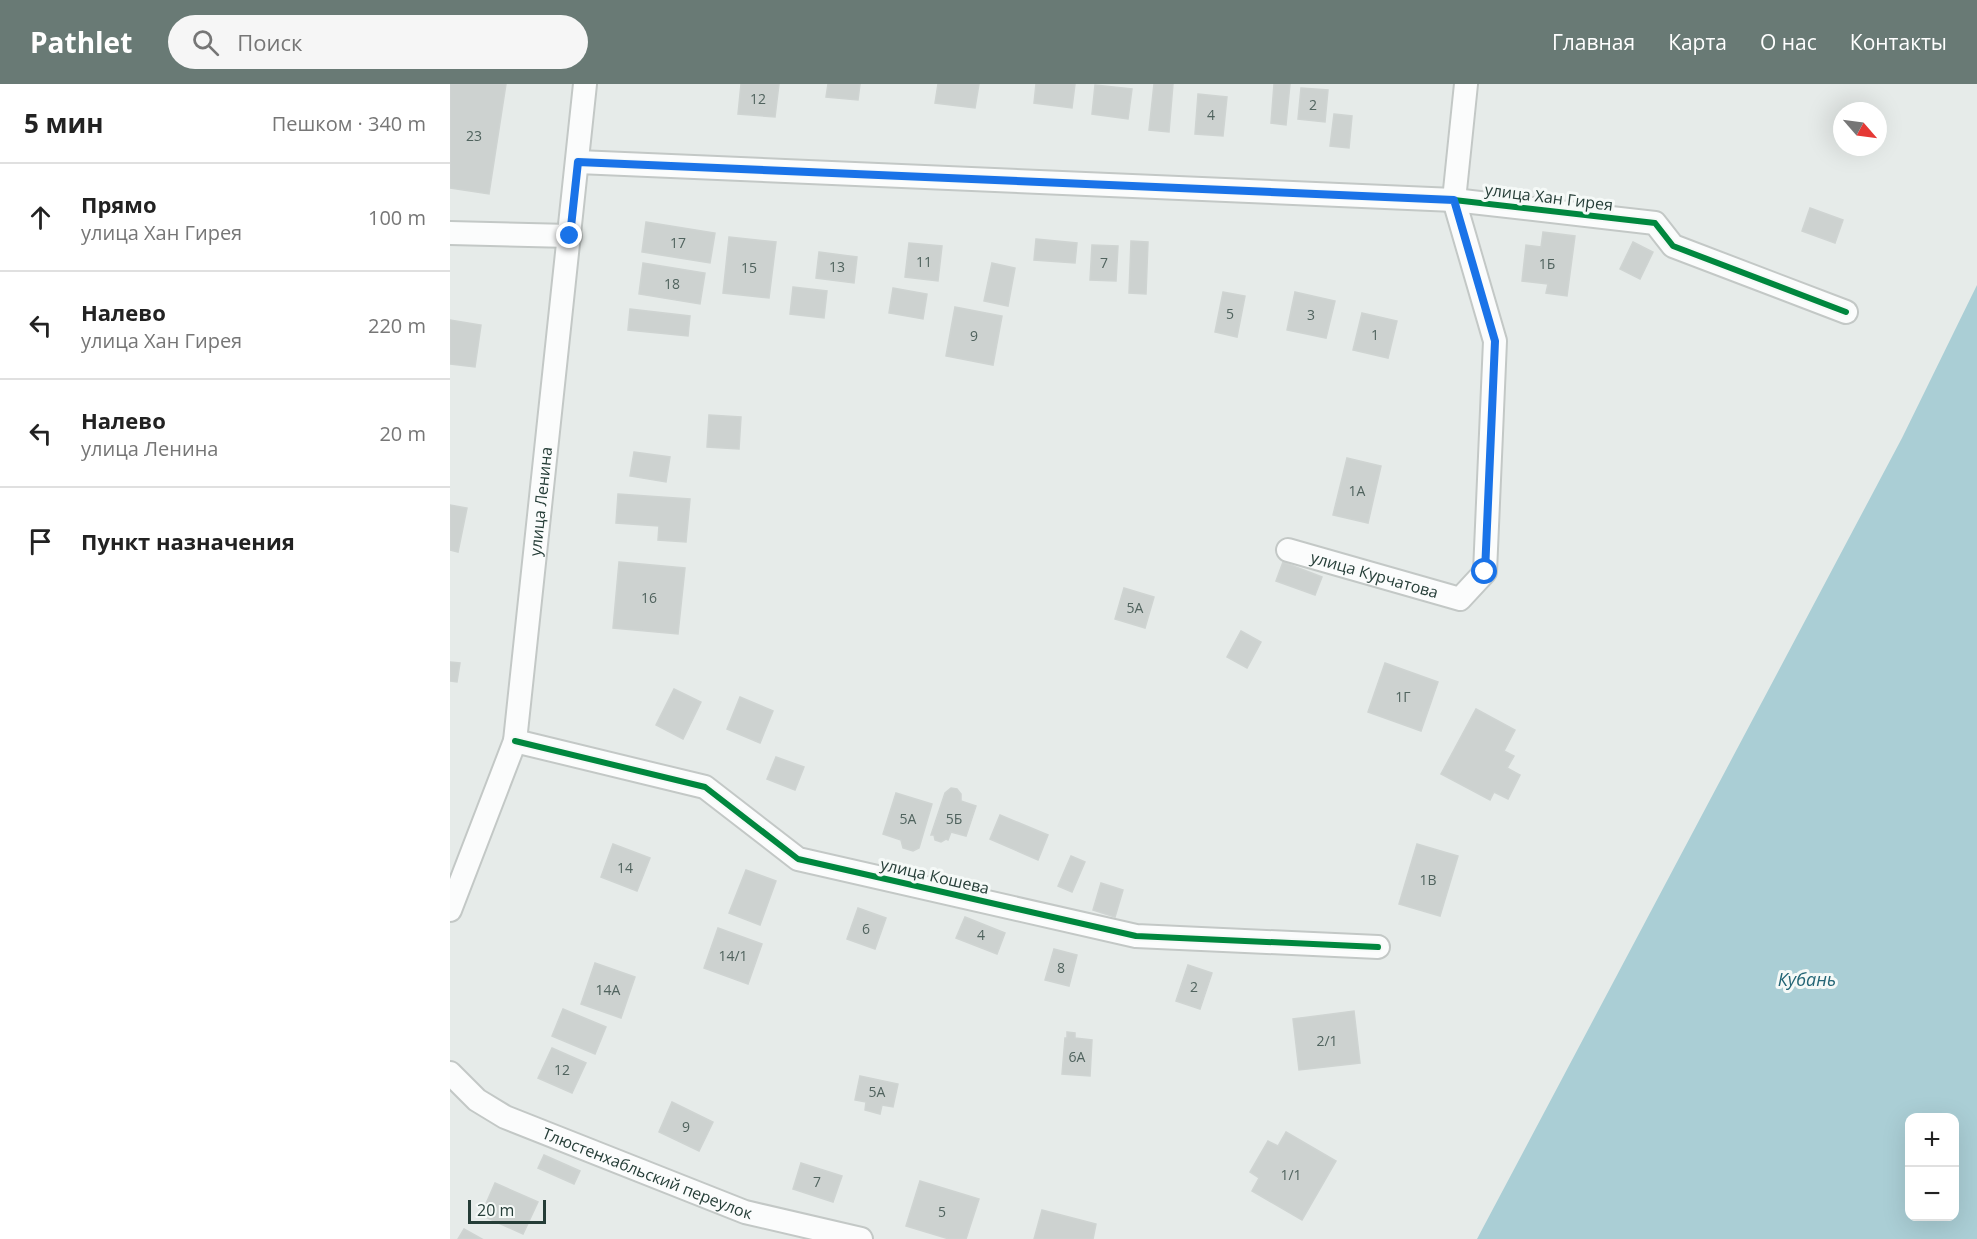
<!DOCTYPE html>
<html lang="ru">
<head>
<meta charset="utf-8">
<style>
	body { margin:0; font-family:"Open Sans",sans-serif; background:#f6f6f6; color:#222 }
	.controls { position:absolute; right:18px; bottom:18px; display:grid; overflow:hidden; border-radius:12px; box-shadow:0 6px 24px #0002 }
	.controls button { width:54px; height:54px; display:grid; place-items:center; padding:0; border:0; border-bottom:2px solid #e0e0e0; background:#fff; color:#222; font:30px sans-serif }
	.compass { position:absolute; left:1383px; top:18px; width:54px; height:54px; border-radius:50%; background:#fff; box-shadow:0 6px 24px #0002; rotate:118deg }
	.scale { position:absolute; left:18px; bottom:15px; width:78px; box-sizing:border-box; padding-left:6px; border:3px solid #253d37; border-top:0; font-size:16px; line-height:21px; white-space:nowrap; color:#253d37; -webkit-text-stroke:4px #f5f9f7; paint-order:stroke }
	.stop { position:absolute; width:18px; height:18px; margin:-14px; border:4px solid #1a73e8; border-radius:50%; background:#fff }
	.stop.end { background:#1a73e8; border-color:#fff; box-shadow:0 2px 6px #0008 }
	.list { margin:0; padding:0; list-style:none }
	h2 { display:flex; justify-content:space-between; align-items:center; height:78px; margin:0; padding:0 24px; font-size:26px }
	h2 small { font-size:20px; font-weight:400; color:#767676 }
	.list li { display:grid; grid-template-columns:39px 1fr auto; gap:18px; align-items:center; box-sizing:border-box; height:108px; padding:0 24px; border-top:2px solid #e0e0e0 }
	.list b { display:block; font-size:22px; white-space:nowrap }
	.list p { margin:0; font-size:20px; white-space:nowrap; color:#767676 }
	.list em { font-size:20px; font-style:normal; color:#767676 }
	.icon { flex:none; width:33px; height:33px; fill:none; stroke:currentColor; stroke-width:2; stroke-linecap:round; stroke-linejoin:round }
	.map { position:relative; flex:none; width:1527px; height:1155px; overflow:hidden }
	header { display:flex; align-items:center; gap:36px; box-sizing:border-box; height:84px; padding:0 30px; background:#697a75; color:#fff }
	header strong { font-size:28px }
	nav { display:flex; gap:33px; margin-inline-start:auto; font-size:21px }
	.search { width:420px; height:54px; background:#f6f6f6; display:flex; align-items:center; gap:15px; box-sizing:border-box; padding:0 21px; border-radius:33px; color:#767676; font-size:22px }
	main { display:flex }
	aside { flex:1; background:#fff }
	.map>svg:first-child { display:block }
</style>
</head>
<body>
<header>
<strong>Pathlet</strong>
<div class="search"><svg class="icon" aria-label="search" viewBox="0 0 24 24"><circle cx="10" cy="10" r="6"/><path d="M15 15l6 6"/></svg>Поиск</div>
<nav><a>Главная</a><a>Карта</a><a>О нас</a><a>Контакты</a></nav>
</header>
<main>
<aside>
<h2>5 мин<small>Пешком · 340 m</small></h2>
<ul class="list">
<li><svg class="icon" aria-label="ahead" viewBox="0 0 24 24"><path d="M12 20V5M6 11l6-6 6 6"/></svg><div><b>Прямо</b><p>улица Хан Гирея</p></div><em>100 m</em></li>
<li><svg class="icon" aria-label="left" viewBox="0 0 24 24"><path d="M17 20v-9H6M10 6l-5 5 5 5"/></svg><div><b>Налево</b><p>улица Хан Гирея</p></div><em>220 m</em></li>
<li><svg class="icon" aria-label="left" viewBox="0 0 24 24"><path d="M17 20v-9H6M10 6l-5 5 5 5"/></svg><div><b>Налево</b><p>улица Ленина</p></div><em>20 m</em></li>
<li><svg class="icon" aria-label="arrive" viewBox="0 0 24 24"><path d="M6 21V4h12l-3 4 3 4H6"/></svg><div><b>Пункт назначения</b></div></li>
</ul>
</aside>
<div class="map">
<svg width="1527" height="1155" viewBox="0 0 1527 1155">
	<rect width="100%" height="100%" fill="#e6ebe9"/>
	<!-- water -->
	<path fill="#aaced5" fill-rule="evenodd" d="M1527,201V1155H1027L1452,354ZM1460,1034H1504V1132H1460Z"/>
	<!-- building -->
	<g fill="#cdd2d0" stroke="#cfd4d2" stroke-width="1.5">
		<polygon points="0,0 56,0 39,110 0,104"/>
		<polygon points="291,0 329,0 325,33 288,30"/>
		<polygon points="378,0 410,0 408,16 376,13"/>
		<polygon points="488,0 529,0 525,24 485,19"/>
		<polygon points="586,0 625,0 622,24 584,19"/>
		<polygon points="704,0 723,0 719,48 699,46"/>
		<polygon points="824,0 840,0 836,41 821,39"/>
		<polygon points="645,1 682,5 678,35 642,30"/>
		<polygon points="851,4 878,6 875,38 848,35"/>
		<polygon points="748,10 777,13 773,52 745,50"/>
		<polygon points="884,30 902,32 899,64 880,62"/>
		<polygon points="1360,124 1393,136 1385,159 1352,147"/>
		<polygon points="196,138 265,149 260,179 192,168"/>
		<polygon points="1093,148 1125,152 1117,212 1096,209 1098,200 1072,197 1076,161 1091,163"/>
		<polygon points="279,153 326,158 319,214 273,209"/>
		<polygon points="586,155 627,159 625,179 584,176"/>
		<polygon points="681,157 698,158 696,210 679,209"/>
		<polygon points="1183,158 1203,168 1190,195 1170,185"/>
		<polygon points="459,159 492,162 488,197 455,193"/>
		<polygon points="642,161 668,162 666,197 640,196"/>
		<polygon points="369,168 407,173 404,199 366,194"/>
		<polygon points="193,179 255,189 250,220 189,210"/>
		<polygon points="542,179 565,184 558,222 534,217"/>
		<polygon points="343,203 377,207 374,234 340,230"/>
		<polygon points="443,204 477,210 473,235 439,229"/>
		<polygon points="773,208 795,212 787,253 765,248"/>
		<polygon points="845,208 885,217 876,254 837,246"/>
		<polygon points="505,223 552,232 543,281 496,272"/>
		<polygon points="180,225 240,232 238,252 178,246"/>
		<polygon points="912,229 947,237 938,274 903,266"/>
		<polygon points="0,236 31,241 25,283 0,280"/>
		<polygon points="259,331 291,333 289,365 257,363"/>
		<polygon points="184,368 220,373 216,398 180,392"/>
		<polygon points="897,374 931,382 918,439 883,431"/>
		<polygon points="168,410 240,415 236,458 208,456 209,442 166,439"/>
		<polygon points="0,421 17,424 8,468 0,466"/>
		<polygon points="169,478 235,484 228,550 163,544"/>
		<polygon points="833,478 872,493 865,511 826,497"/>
		<polygon points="674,504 704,513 695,544 665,535"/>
		<polygon points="791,547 811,558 797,584 777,573"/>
		<polygon points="0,578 10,579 7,598 0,597"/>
		<polygon points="935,579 988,598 971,647 918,628"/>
		<polygon points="224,605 251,618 233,655 206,641"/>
		<polygon points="290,613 323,627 310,659 277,645"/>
		<polygon points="1026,625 1065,646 1054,667 1064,672 1057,684 1070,691 1058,715 1044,708 1040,716 991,690"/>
		<polygon points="326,673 354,683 345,706 317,695"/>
		<polygon points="501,704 507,705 511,710 511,717 526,722 516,752 501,748 498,756 496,755 491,758 485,756 484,751 481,751 495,709"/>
		<polygon points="446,709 482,720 469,764 463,767 453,764 451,756 433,750"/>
		<polygon points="550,731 598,751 588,776 540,755"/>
		<polygon points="163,760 200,774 187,807 151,793"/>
		<polygon points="967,760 1008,772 990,832 949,820"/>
		<polygon points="621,772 635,778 622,808 608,802"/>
		<polygon points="296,786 326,797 310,841 279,829"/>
		<polygon points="651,799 673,806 665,833 643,826"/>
		<polygon points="408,824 436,834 425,865 397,855"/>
		<polygon points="515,833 555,849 547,870 506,854"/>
		<polygon points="268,844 312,860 298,900 254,884"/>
		<polygon points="604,865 627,871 619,902 595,896"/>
		<polygon points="145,879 185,893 171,934 131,920"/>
		<polygon points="738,881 762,889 750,925 726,917"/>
		<polygon points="113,925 156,943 145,970 102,952"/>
		<polygon points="904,927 910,979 849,986 843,935"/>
		<polygon points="617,948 625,949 625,954 642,956 640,992 612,990 615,954 617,954"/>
		<polygon points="102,964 136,979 122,1009 88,994"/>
		<polygon points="410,992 448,1000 443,1023 432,1021 430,1030 415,1026 416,1018 405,1016"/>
		<polygon points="222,1018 263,1038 249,1067 209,1048"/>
		<polygon points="836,1048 886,1077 852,1136 802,1107 809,1094 800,1088 818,1057 828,1062"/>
		<polygon points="94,1071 130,1087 124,1100 88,1084"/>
		<polygon points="351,1079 392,1092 383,1118 343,1105"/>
		<polygon points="470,1097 529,1115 516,1155 499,1155 456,1142"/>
		<polygon points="45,1099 88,1118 73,1150 31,1131"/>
		<polygon points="592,1126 646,1140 643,1155 584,1155"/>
		<polygon points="14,1145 32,1155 8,1155"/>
	</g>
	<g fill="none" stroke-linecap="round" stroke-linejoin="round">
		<defs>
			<g id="street">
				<polyline points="128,78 1004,116 1205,139 1223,162 1396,228"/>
				<polyline points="0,149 120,152"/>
				<path id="s1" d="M838,466L1010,515L1035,488L1045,257L1004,116L1016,0"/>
				<polyline points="65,657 255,703 348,775 686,852 928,863"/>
				<path id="s2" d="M0,826L65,657L135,0"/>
				<path id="s3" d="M0,989L27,1016L55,1033L295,1128L411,1155"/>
			</g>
		</defs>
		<!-- street casing -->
		<use href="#street" stroke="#c3c8c6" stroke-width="26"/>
		<!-- street -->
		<use href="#street" stroke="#fbfcfc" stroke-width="22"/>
		<defs>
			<g id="cycleway">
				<polyline points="128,78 1004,116 1205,139 1223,162 1396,228"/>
				<polyline points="65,657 255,703 348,775 686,852 928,863"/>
			</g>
		</defs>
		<!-- cycleway casing -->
		<use href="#cycleway" stroke="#f5f9f7" stroke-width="10"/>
		<!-- cycleway -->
		<use href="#cycleway" stroke="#00873e" stroke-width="6"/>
	</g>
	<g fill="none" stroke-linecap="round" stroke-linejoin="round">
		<!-- route -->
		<polyline stroke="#1a73e8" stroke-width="8" points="120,152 128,78 1004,116 1045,257 1035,488"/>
	</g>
	<g text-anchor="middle" stroke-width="6" stroke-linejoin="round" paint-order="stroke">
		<!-- number labels -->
		<g font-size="14" fill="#50635e">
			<text x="308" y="20">12</text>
			<text x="863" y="26">2</text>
			<text x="761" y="36">4</text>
			<text x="24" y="57">23</text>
			<text x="228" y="164">17</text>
			<text x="474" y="183">11</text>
			<text x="654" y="184">7</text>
			<text x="1097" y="185">1Б</text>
			<text x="387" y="188">13</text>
			<text x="299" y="189">15</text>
			<text x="222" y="205">18</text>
			<text x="780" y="235">5</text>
			<text x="861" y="236">3</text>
			<text x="925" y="256">1</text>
			<text x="524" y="257">9</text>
			<text x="907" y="412">1А</text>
			<text x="199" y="519">16</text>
			<text x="685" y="529">5А</text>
			<text x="953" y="618">1Г</text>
			<text x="458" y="740">5А</text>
			<text x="504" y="740">5Б</text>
			<text x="175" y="789">14</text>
			<text x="978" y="801">1В</text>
			<text x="416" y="850">6</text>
			<text x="531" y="856">4</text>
			<text x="283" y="877">14/1</text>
			<text x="611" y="889">8</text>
			<text x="744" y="908">2</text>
			<text x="158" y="911">14А</text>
			<text x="877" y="962">2/1</text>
			<text x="627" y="978">6А</text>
			<text x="112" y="991">12</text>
			<text x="427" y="1013">5А</text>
			<text x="236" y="1048">9</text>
			<text x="841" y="1096">1/1</text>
			<text x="367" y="1103">7</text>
			<text x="492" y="1133">5</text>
		</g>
		<!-- street labels -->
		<g font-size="16" fill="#253d37" stroke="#f5f9f7">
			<text transform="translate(1099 113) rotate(7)" y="6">улица Хан Гирея</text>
			<text dy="6" stroke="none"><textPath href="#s2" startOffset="422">улица Ленина</textPath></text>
			<text dy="6" stroke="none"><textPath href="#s1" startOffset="90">улица Курчатова</textPath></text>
			<text transform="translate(485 792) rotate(13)" y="6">улица Кошева</text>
			<text dy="6" stroke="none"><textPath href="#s3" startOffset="224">Тлюстенхабльский переулок</textPath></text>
		</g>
		<!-- water labels -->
		<g font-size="18" font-style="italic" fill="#236575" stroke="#f5f9f7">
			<text x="1357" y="902">Кубань</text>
		</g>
	</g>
</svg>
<div class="controls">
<button>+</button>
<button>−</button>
</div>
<svg class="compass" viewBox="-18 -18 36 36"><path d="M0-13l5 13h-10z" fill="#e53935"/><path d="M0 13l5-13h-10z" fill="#767676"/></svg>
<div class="scale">20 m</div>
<div class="stop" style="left:1035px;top:488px"></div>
<div class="stop end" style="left:120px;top:152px"></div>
</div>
</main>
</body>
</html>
